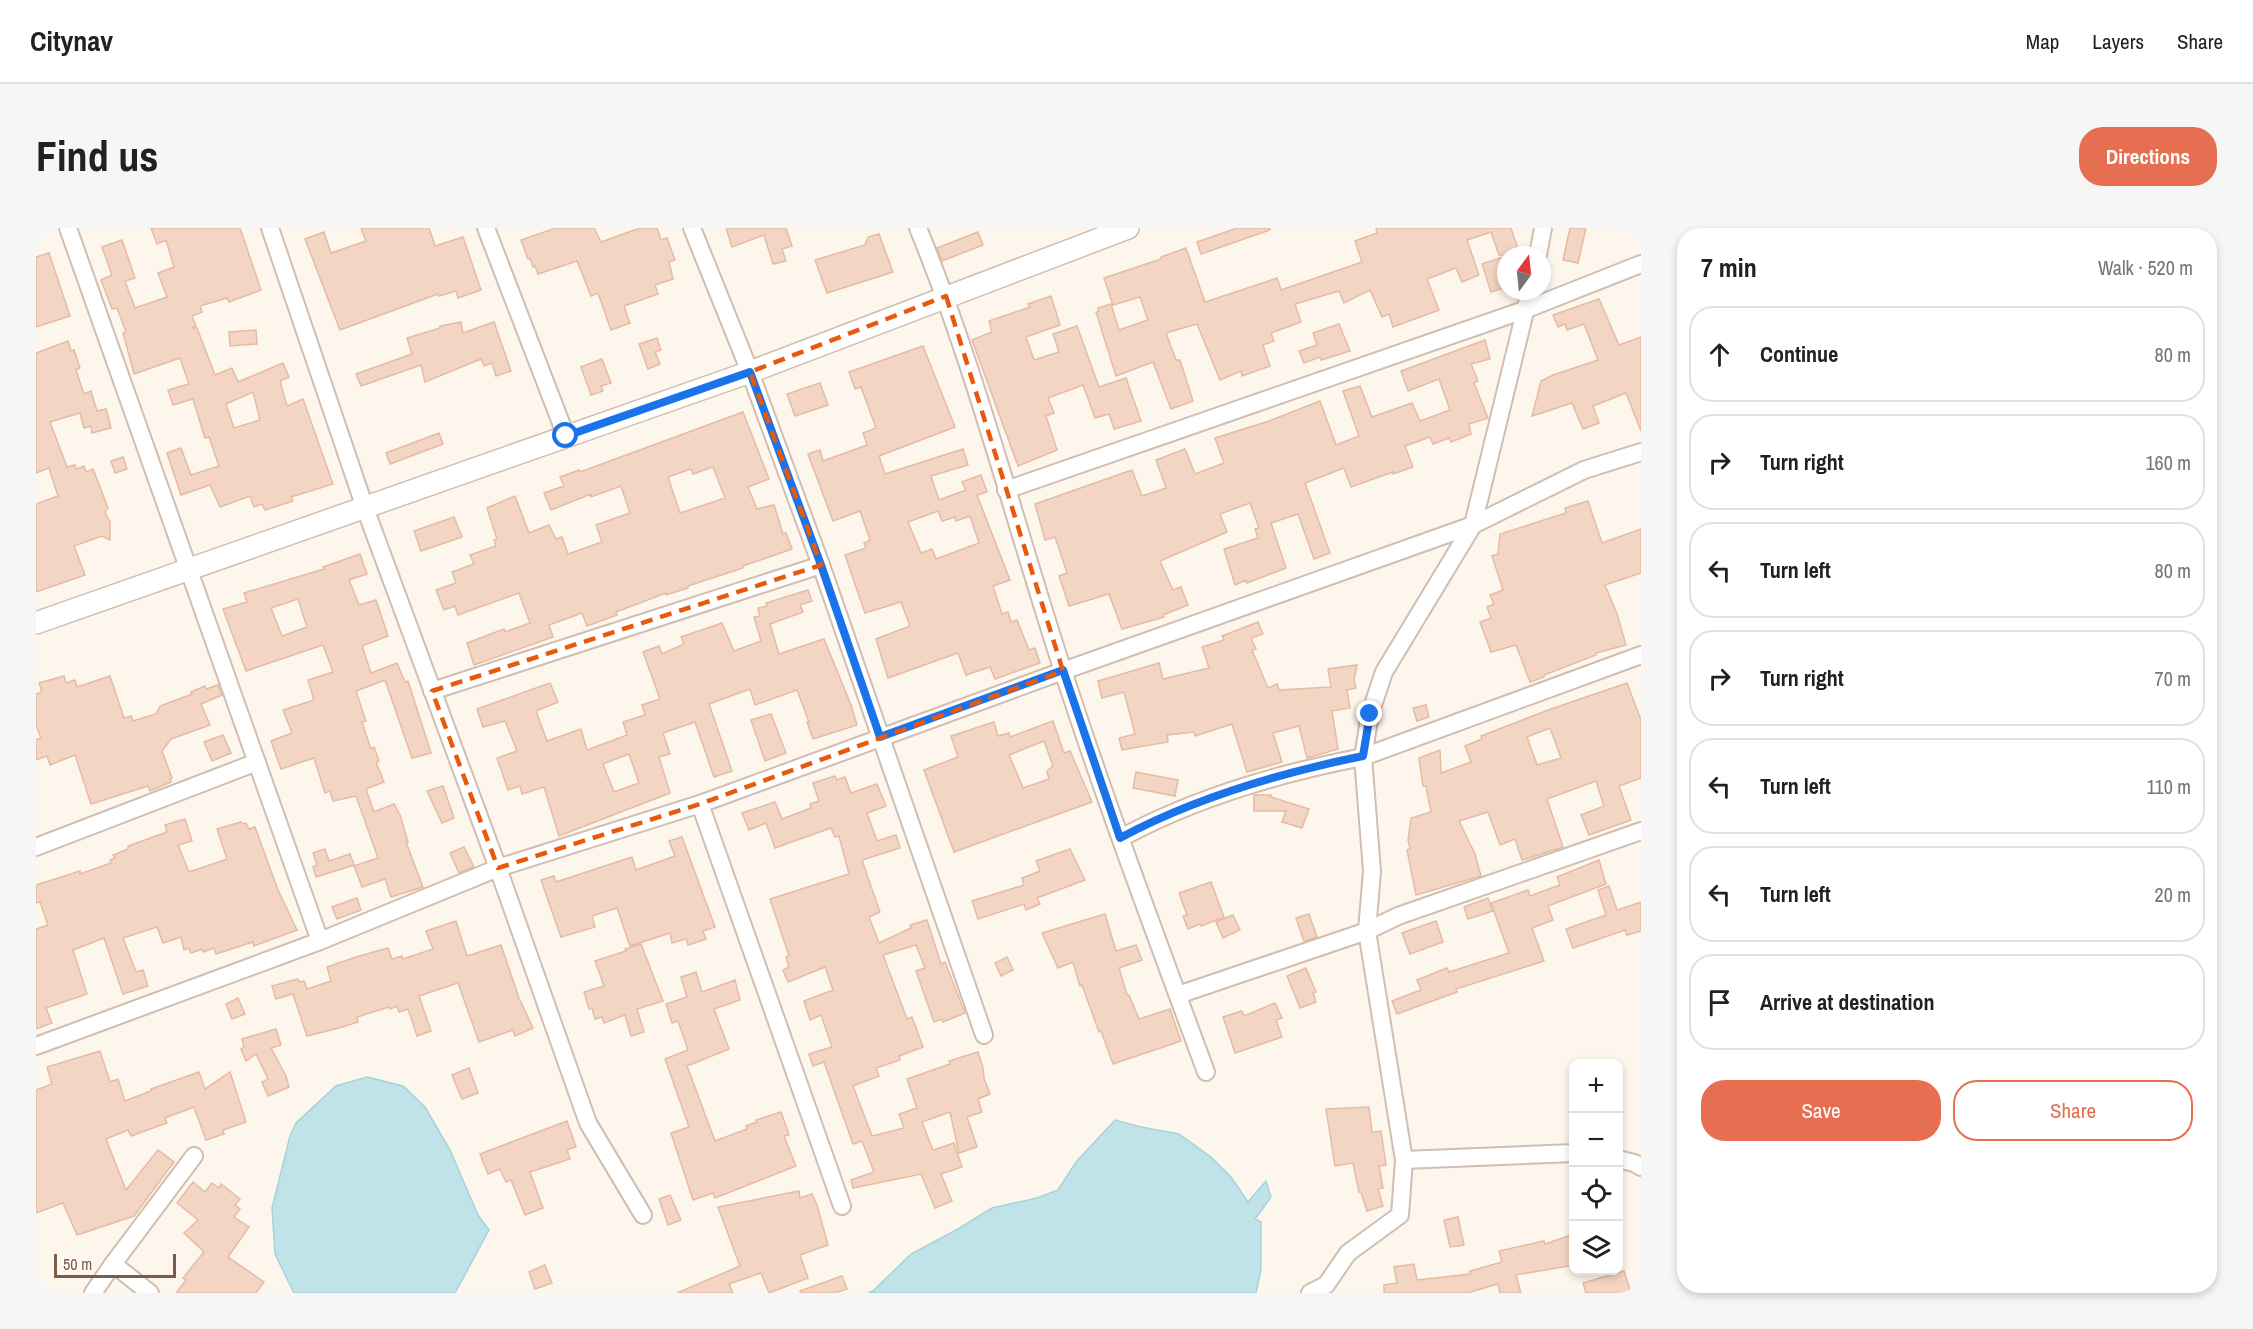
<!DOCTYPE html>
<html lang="en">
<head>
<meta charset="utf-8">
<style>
	body { margin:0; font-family:"Archivo Narrow",sans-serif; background:#f6f6f6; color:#202124 }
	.controls { position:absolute; right:18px; bottom:18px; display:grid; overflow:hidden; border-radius:12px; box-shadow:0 3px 9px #0003 }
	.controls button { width:54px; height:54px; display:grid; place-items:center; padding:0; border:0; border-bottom:2px solid #e0e0e0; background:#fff; color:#202124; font:30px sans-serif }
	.compass { position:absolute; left:1461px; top:18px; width:54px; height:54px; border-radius:50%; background:#fff; box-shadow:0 3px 9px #0003; rotate:15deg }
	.scale { position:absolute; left:18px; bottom:15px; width:122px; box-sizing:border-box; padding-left:6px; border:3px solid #7a5c4d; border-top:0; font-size:16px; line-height:21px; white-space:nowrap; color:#7a5c4d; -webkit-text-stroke:4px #fffaf3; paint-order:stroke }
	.stop { position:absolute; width:18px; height:18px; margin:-14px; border:4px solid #1a73e8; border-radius:50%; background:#fff }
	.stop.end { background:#1a73e8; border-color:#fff; box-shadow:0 2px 6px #0008 }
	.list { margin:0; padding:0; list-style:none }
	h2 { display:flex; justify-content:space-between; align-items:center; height:78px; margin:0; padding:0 24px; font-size:26px }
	h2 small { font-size:20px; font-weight:400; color:#757577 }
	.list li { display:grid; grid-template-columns:39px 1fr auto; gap:18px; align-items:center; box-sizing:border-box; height:96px; margin:0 12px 12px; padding:0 12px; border:2px solid #e0e0e0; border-radius:24px }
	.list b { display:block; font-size:22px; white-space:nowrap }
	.list em { font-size:20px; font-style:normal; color:#757577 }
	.actions { display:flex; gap:12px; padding:18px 24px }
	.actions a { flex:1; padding:14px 0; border:2px solid #e76f51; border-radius:24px; text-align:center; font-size:21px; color:#e76f51 }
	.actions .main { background:#e76f51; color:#fff }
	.icon { flex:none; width:33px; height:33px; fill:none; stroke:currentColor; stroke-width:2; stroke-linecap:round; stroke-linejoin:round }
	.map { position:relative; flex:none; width:1605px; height:1065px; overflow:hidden; border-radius:24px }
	header { display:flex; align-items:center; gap:36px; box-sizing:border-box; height:84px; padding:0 30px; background:#fff; border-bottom:2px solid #e0e0e0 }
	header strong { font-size:28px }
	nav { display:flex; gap:33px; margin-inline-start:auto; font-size:21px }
	.intro { display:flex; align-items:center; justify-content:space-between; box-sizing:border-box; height:144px; padding:0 36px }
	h1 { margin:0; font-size:42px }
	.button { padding:15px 27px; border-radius:24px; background:#e76f51; color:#fff; font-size:21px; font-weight:700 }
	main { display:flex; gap:36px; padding:0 36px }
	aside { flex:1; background:#fff; border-radius:24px; box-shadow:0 3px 9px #0003 }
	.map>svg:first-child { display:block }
</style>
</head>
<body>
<header>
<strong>Citynav</strong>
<nav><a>Map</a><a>Layers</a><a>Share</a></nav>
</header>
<div class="intro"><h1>Find us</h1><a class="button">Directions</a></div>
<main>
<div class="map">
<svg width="1605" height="1065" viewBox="0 0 1605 1065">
	<rect width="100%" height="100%" fill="#fdf6ec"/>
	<!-- water -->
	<g fill="#bfe3e8" stroke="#a5d3da" stroke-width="1.5">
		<polygon points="331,849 367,858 389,879 414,922 442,987 453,1002 419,1065 258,1065 239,1026 236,980 254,908 260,895 300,858"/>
		<polygon points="1079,892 1105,899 1143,906 1175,929 1195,949 1212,974 1230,953 1235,969 1219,991 1225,994 1225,1041 1220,1065 832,1065 837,1063 875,1026 922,1001 956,980 1001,970 1022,962 1040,934"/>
	</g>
	<!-- building -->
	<g fill="#f3d5c3" stroke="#e6bba3" stroke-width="1.5" fill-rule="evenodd">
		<path d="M115,0H204L225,62L193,74L191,70L164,78L166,84L156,88L160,98L155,100H161L179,147L196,140L202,154L247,135L253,149L244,153L251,178L267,171L297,256L255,269L257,273L229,282L226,276L218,279L214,268L184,279L174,257L145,267L131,225L145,220L155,247L183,238L173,209L169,210L157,171L137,177L132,162L153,156L144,130L98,146L87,105L90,104L81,80L76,81L65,52L76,47L66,19L86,12L99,50L89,53L99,80L131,69L122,45L138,39L130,12L121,16ZM217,164L224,192L198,200L190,176Z"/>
		<polygon points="325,0 393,0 399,18 427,9 445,62 422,70 420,63 403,68 402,66 304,102 269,11 288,4 295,25 330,13"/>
		<polygon points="520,0 558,0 565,14 604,0 621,0 625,12 631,10 639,32 633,34 637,51 619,57 622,66 588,78 594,95 575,102 562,65 555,68 541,33 502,46 499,38 497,39 494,30 492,31 485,12"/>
		<polygon points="690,0 750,0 756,18 746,21 750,33 737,36 728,7 696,19"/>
		<polygon points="1201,0 1234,0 1234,2 1165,26 1161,14"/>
		<polygon points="1340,0 1475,0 1484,27 1463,27 1455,4 1431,12 1443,47 1426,54 1420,40 1391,51 1403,82 1357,99 1353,86 1346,89 1334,62 1308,75 1303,63 1259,76 1265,94 1235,105 1238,113 1227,117 1234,138 1206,148 1205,143 1184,152 1161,96 1130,105 1140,132 1144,132 1157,173 1135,181 1117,134 1080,148 1060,84 1063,83 1062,80 1075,76 1083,102 1112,92 1104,69 1077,77 1068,50 1125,31 1125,29 1150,20 1169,74 1241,50 1245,62 1326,34 1319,13 1341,5"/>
		<polygon points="1534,0 1550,0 1542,35 1527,32"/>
		<polygon points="942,4 947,17 906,33 901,20"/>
		<polygon points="843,6 857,44 791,65 779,32 829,17 832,9"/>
		<polygon points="13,25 34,88 0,99 0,29"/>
		<polygon points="1470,28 1470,59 1455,64 1446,36"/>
		<polygon points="1015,68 1024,97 990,109 998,132 1023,124 1017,106 1041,98 1063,159 1090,150 1105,193 1078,201 1073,186 1059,190 1047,157 1012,170 1018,185 1010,188 1021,222 982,238 936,112 956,104 953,93 994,79 992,76"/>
		<polygon points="1563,71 1583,117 1605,109 1605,203 1590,165 1557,178 1563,195 1547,201 1536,175 1496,188 1505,153 1517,147 1562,132 1548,96 1531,102 1529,96 1522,99 1517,87"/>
		<polygon points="425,94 427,105 458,94 475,143 460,148 456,135 448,138 445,131 389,154 385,137 325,158 320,146 376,126 371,110 404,100 404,98"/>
		<polygon points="1303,96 1314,123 1285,132 1284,129 1268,135 1263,123 1281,117 1277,105"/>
		<polygon points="220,102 221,116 194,118 193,104"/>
		<polygon points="621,110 625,122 619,124 624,136 612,141 603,116"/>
		<polygon points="1449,112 1454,131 1435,136 1442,153 1438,155 1452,190 1433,196 1435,206 1415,214 1413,210 1397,216 1394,209 1369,218 1377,239 1357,246 1357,244 1315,259 1308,240 1269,255 1294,325 1278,331 1262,286 1235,295 1250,340 1211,355 1210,352 1199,357 1188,321 1222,310 1219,301 1223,300 1214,275 1184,286 1191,304 1124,333 1137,362 1145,359 1152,377 1127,387 1128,389 1086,401 1073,366 1033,378 1023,348 1031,345 1019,309 1009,312 999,276 1096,242 1106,268 1130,260 1120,232 1149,221 1159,246 1188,235 1179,210 1233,193 1284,173 1300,217 1323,208 1307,163 1324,158 1336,189 1376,175 1384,193 1414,182 1403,151 1372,163 1365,143"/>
		<polygon points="32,113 35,123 38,122 44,140 40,142 48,166 55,163 61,183 70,181 75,200 56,205 55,198 48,200 44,185 14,194 31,239 39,237 40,241 48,238 50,244 57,241 72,280 69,284 74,294 74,312 66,308 38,318 49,347 0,364 0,276 22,268 13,240 0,245 0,125"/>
		<path d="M887,118L919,199L843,228L849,246L927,221L932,237L895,248L903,272L930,262L926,254L945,247L951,264L941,267L974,352L957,358L966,386L972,384L975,394L981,392L993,422L999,420L1004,435L959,451L954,439L930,447L922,425L852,450L840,411L874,398L865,374L829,385L809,327L830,320L828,315L834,312L824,283L797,293L772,226L784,222L787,233L831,217L827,205L840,200L825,159L819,161L813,144ZM902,283L906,293L919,289L920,293L934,288L943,315L900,331L896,321L885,325L872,294Z"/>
		<polygon points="566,131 575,155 565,158 567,163 555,167 545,139"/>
		<polygon points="784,155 792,177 759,188 751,166"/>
		<path d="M707,184L733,251L712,259L721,281L738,277L747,306L750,305L756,321L707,338V340L652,358V360L630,367V365L580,384L581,387L551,398L546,385L513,397L517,409L438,437L431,415L468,401L469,404L494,395L483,365L422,387L419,378L408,382L400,362L420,355L416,344L438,336L434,327L460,318L458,312L461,311L451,280L479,268L493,305L513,297L520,311L526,309L532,326L566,314L560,297L594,285L585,258L555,269V266L515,282L508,265L528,258L524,249L543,242L544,244ZM677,239L689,270L644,285L632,249L655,241L657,246Z"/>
		<polygon points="403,205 407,216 354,236 350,225"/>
		<polygon points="87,229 91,241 79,245 75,233"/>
		<polygon points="1552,273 1566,315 1605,301 1605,345 1569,357 1581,386 1590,417 1560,425 1560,427 1508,447 1508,449 1494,454 1480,417 1455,424 1444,394 1455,390 1451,379 1458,376 1454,367 1467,362 1456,328 1462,326 1464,306 1530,285 1529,280"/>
		<polygon points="418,289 426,309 385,323 378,303"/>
		<path d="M324,326L331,346L313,352L323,377L340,372L352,408L326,418L335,445L361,435L369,454L372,453L395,525L376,530L349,452L320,463L330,493L326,494L335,521L338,519L343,533L340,534L348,554L330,561L338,584L358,576L364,587L372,614H370L387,659L355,669L349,651L326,659L318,638L342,630L320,568L297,573L294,563L289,565L278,530L245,541L235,513L256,505L247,482L278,472L272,452L297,444L287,417L210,443L187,381L211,374L208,365L288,341L287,339ZM262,371L271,399L246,408L235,380Z"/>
		<path d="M772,362L776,373L764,377L767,384L734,396L743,426L788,411L815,477L821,497L777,511L771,494H773L761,462L719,477L714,461L673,476L696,543L678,549L659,494L627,505L634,526L623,529L634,565L523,608L508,559L486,566L484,558L472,562L461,530L481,523L469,493L447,499L441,481L514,455L522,474L500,483L511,513L545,501L551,522L591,507L587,494L609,487L606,477L624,471L607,424L623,418L626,426L648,416L645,409L686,395L698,423L725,413L718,389L724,388L722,380L731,378L730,375ZM593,526L603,555L578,564L567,536Z"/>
		<polygon points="1222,394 1227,406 1215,410 1220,421 1216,422 1232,460 1241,456 1243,462 1295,459 1292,441 1321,437 1318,452 1320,460 1311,462 1314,480 1296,483 1302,521 1271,530 1263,498 1237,505 1246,534 1211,544 1196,496 1159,508 1158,504 1131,507 1132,514 1086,522 1083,510 1099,506 1088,464 1066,470 1062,453 1123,435 1127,451 1173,440 1166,419 1188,412 1186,408"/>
		<polygon points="28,448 30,455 39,452 41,459 74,448 88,490 95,488 97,493 120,486 124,478 156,466 155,464 169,458 170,461 182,457 186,467 165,476 174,497 135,511 126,523 136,550 134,551 135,554 114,563 112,558 55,576 39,527 14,537 11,528 0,532 0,512 5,510 0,497 0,466 6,464 3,455"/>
		<path d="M1591,455L1605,492V550L1583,558L1595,592L1553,607L1545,587L1568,578L1560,553L1511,571L1527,619L1486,632L1479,611L1464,617L1452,584L1423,593L1439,626L1445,648L1380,667L1371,622L1374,621L1372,612L1375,590L1395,584L1390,558H1387L1383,530L1404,522L1405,545L1435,534L1429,518L1446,511L1445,508L1515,481ZM1514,500L1525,530L1501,537L1491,509Z"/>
		<polygon points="1390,477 1393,489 1381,493 1377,480"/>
		<polygon points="735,486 750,525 729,533 715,492"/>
		<path d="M1017,493L1028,525L1034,523L1056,574L918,624L888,542L922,529L915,508L958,494L962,508L973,505L974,509ZM1008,513L1017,538L1011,543L1013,551L987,560L973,527Z"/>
		<polygon points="187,507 195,525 176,533 168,514"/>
		<polygon points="1100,544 1142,552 1139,568 1097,560"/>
		<polygon points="799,548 801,552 809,549 815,565 841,556 850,578 831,585 841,613 860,607 864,620 826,632 844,684 833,689 843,715 875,700 874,697 891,692 905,736 909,734 929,785 907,794 906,791 898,794 880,743 889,740 880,717 847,727 871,791 876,789 887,819 863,828 864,832 840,840 843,848 817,858 836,908 868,900 863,886 881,880 871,851 914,836 913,833 942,824 947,840 948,850 954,866 942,871 946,884 931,889 941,919 923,925 914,884 886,894 897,922 918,915 926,939 905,946 916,973 899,980 885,946 817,960 815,952 838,944 826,913 817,916 788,834 777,838 773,826 796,819 785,787 774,792 768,773 797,762 789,739 752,754 747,742 753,739 750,729 753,728 734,671 813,646 803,608 799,609 795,600 739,620 730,595 713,602 706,585 739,574 746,591 775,580 774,576 783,573 777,555"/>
		<polygon points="407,558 418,590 406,595 391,563"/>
		<polygon points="1218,567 1235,567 1235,569 1273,581 1266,600 1246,594 1250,583 1218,583"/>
		<polygon points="149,591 156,613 142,617 153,644 191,631 181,601 205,594 206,596 210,595 213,601 219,599 242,662 261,702 218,718 217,714 180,726 178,720 167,724 166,721 155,725 153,720 148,722 145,709 127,715 121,699 87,710 100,744 107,742 112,758 87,766 68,710 37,722 51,766 10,780 16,795 0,801 0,701 12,697 4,674 0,675 0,657 44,643 44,646 75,635 74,632 79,630 77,627 92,621 92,618 131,604 129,597"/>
		<polygon points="646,609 679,699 667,703 670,711 652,717 650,711 636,715 634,705 594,718 581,680 556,688 559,699 525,709 505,652 518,648 520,654 596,629 600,642 639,628 633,613"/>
		<polygon points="428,619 438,639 423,645 414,625"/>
		<polygon points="289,621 293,633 314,626 318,637 280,649 277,639 281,637 277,625"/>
		<polygon points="1034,621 1049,652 1001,670 1004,676 990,682 988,676 942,691 936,673 988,657 986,650 1004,643 1000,633"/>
		<polygon points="1563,632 1570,656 1512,678 1517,692 1496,700 1508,733 1420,761 1421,764 1361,786 1356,773 1385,762 1381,752 1411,740 1413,744 1473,725 1455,675 1492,662 1494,668 1524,657 1521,649"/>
		<polygon points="1175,654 1188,689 1165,698 1164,696 1152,701 1147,688 1151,687 1143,665"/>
		<polygon points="1573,658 1581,682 1605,674 1605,703 1591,707 1589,702 1537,720 1530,701 1570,687 1562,662"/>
		<polygon points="321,670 325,682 301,691 296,679"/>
		<polygon points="1452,670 1457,683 1432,691 1428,679"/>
		<polygon points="1069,686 1080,723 1100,717 1106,732 1083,740 1091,767 1093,767 1103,791 1134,781 1145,813 1077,836 1065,803 1063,804 1046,757 1044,758 1037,734 1022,740 1006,705"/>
		<polygon points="1273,686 1281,709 1268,713 1260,690"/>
		<polygon points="1197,687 1204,702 1187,710 1180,694"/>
		<polygon points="420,693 431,728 465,717 483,770 497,800 479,808 477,802 443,814 422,755 383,768 395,803 381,808 372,781 363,784 361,778 354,781 353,779 321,789 322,794 303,800 271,808 257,766 240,771 236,758 262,751 263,754 268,753 271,761 295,753 291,739 320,729 352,720 356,731 366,728 367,731 397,721 390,703"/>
		<polygon points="1400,693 1407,714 1374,726 1366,705"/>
		<polygon points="605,716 627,773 601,781 608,804 595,808 589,787 568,795 566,789 559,791 556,780 553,781 548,764 568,758 559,733 590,723 589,721"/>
		<polygon points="971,729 977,742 965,748 959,735"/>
		<polygon points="1270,740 1280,764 1277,765 1280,774 1264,780 1251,748"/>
		<polygon points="660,744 666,764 699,752 704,772 678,781 693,821 651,838 679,913 711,901 710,898 721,894 720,892 745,884 753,907 748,908 760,938 679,970 677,965 657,972 635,905 653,899 629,831 652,822 642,793 636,795 630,776 651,769 645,749"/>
		<polygon points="202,770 209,786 196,791 190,776"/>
		<polygon points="1239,775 1246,790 1240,792 1246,809 1199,825 1187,789 1206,783 1208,788"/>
		<polygon points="240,801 245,817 235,820 250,848 253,859 232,868 226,854 232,851 220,826 210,833 205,821 208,819 206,811"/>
		<polygon points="64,823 74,854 82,851 89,873 115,863 115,861 163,844 169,861 194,844 210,894 187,902 188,906 170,912 158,879 129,890 131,895 117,900 95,908 92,902 70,911 90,962 122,922 138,934 98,988 41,1007 27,975 0,985 0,862 16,856 11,839"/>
		<polygon points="433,840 442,865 426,871 416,847"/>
		<polygon points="1333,879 1336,904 1345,903 1350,937 1343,938 1347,960 1342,961 1347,978 1331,983 1325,964 1323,964 1317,935 1299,938 1290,881"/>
		<polygon points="531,893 540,919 531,922 534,931 494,944 507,980 489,987 475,952 470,954 464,941 452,946 444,926"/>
		<polygon points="157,954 169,964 176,955 183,960 185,956 204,971 199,977 204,981 198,989 213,999 192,1029 228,1054 220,1065 140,1065 150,1052 147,1050 168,1024 148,1005 162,992 141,975"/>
		<polygon points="763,963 764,970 776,966 781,977 792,1017 764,1027 772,1050 733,1065 725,1045 693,1056 697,1065 641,1065 704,1038 682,979"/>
		<polygon points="634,967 645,992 632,997 623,971"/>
		<polygon points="1422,989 1428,1017 1414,1019 1408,992"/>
		<polygon points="1538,1006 1538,1037 1480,1047 1485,1065 1464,1065 1462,1056 1431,1065 1348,1065 1348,1057 1361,1055 1358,1039 1378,1036 1381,1052 1434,1046 1434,1043 1466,1034 1463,1023 1508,1013 1509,1016"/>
		<polygon points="509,1037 516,1055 499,1061 493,1044"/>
		<polygon points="1588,1043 1595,1065 1550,1065 1547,1055"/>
		<polygon points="806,1048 811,1061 799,1065 765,1065 764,1063"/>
	</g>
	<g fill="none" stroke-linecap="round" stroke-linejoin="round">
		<defs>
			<g id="minor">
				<polyline points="32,0 284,713"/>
				<polyline points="234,0 329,280 462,640 552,895 607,987"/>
				<polyline points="450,0 530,208"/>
				<polyline points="656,0 714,144 785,337 948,807"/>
				<path d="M882,0C941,144 979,296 1027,443C1071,578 1121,711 1170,844"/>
				<polyline points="1502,27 1507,0"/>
				<polyline points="970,262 1491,81 1605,36"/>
				<polyline points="396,463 785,337"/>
				<polyline points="664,576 806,978"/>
				<path d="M1085,610C1160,569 1244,545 1327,529L1605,427"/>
				<polyline points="0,619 221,534"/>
				<polyline points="1142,767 1331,703 1362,688 1605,603"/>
				<polyline points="0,818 284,713 462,640 664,576 1027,443 1437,297 1548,242 1605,224"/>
				<polyline points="1582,931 1598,935 1605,939"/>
				<polyline points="1368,932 1538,925"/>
				<polyline points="77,1036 114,1065"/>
				<polyline points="57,1065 77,1036 158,928"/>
				<polyline points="1274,1065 1290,1057 1312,1025 1364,987 1368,932 1331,703 1336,643 1327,529 1334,486 1348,444 1437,297 1494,63"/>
			</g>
			<polyline id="tertiary" points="0,395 714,144 1092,0"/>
		</defs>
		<!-- minor casing -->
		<use href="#minor" stroke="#d1beb0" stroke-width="20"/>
		<!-- tertiary casing -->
		<use href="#tertiary" stroke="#d1beb0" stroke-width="24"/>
		<!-- minor -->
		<use href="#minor" stroke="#fff" stroke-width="16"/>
		<!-- tertiary -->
		<use href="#tertiary" stroke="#fff" stroke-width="21"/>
	</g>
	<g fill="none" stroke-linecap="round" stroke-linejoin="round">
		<!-- route -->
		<path stroke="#1a73e8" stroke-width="8" d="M530,208L714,144L785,337L844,509L1027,442L1084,610C1160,569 1244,545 1327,528L1334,486"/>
	</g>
	<!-- marked area -->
	<path fill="none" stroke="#e8590c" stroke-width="4.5" stroke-dasharray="12 8" stroke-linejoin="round" d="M910,68L1027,443L664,576L462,640L396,463L785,337L714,144Z"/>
</svg>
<div class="controls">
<button>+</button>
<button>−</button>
<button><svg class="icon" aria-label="locate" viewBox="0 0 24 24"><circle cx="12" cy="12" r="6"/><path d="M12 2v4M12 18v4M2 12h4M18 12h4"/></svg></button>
<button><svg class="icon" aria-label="layers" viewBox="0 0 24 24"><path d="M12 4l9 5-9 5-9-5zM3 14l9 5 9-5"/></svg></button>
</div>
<svg class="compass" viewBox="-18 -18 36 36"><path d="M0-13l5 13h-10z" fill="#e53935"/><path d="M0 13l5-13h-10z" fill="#757577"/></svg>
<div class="scale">50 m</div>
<div class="stop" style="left:530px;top:208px"></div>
<div class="stop end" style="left:1334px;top:486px"></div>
</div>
<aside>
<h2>7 min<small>Walk · 520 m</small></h2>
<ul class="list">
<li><svg class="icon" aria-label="ahead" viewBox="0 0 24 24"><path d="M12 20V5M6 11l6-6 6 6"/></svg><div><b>Continue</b></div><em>80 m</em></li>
<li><svg class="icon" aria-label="right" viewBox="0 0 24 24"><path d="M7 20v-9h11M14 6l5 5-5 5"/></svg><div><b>Turn right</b></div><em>160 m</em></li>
<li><svg class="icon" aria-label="left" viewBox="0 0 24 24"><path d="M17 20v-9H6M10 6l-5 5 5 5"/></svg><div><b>Turn left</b></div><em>80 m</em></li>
<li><svg class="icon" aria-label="right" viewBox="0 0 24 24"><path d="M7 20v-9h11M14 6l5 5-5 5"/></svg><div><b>Turn right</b></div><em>70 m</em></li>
<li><svg class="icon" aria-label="left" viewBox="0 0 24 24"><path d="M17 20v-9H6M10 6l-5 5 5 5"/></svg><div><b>Turn left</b></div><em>110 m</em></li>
<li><svg class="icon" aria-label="left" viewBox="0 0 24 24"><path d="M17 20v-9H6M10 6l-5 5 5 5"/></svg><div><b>Turn left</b></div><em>20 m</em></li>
<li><svg class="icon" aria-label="arrive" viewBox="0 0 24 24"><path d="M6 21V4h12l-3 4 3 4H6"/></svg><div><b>Arrive at destination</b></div></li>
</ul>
<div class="actions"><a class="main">Save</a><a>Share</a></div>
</aside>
</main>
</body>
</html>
